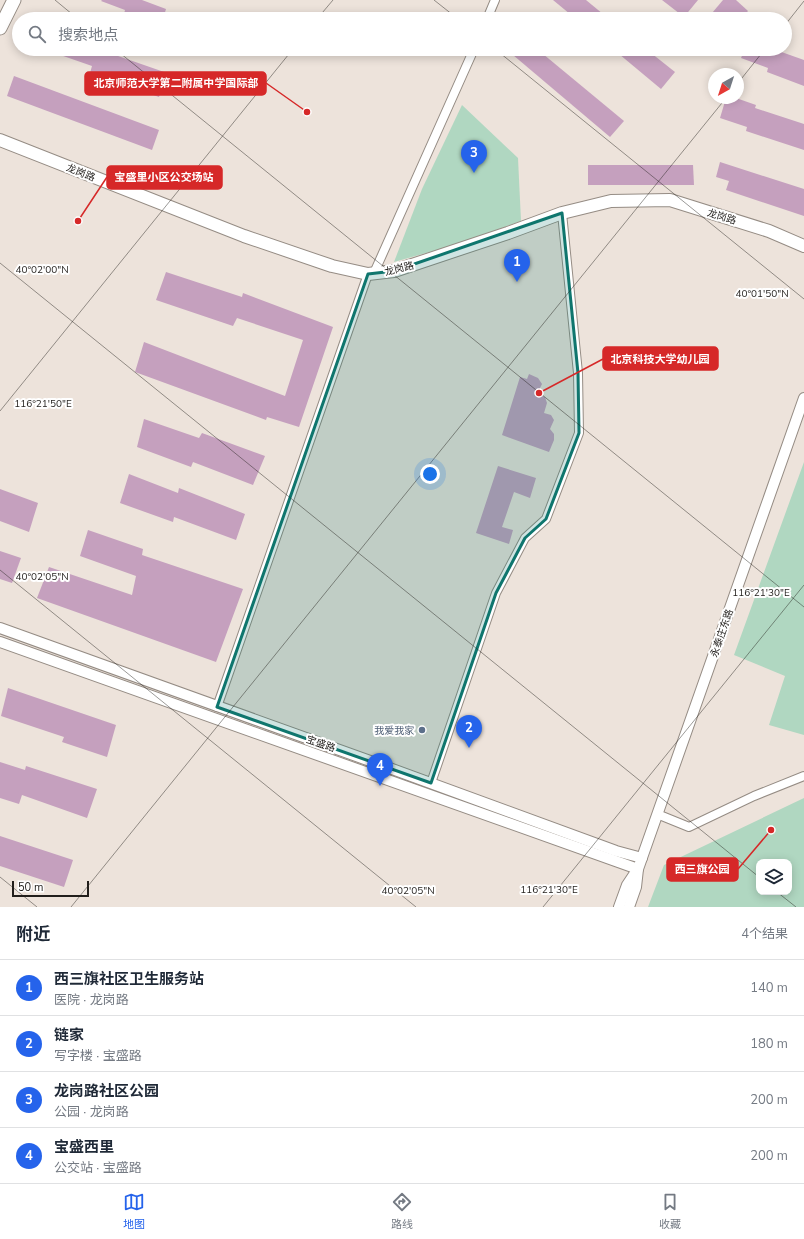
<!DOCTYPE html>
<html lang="zh">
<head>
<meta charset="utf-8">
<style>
	body { margin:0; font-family:"Nunito Sans","Noto Sans SC",sans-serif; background:#f6f6f7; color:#1f2937 }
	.controls { position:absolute; right:12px; bottom:12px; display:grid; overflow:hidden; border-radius:8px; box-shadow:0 2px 10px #0003 }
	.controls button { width:36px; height:36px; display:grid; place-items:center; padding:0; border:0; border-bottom:1px solid #e0e1e3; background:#fff; color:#1f2937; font:20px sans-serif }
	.compass { position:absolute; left:708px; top:68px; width:36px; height:36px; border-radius:50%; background:#fff; box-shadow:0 2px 10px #0003; rotate:219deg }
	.scale { position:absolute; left:12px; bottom:10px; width:77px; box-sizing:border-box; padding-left:4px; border:2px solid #211e1b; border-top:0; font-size:11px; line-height:14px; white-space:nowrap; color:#211e1b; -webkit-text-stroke:3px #fff; paint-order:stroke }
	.you { position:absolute; left:430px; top:474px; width:14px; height:14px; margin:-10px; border:3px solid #fff; border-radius:50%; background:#1a73e8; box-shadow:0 0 0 6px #1a73e833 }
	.badge { display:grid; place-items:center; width:26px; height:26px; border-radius:50%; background:#2563eb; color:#fff; font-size:13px; font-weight:700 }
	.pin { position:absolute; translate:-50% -33px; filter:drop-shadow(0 1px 2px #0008) }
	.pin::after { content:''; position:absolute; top:21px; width:14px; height:12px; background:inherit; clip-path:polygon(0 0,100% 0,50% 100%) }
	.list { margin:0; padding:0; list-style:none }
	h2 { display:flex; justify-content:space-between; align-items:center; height:52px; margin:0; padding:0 16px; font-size:17px }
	h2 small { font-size:13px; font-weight:400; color:#747a83 }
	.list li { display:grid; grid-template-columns:26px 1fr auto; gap:12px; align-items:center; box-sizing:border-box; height:56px; padding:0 16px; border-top:1px solid #e0e1e3 }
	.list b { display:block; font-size:15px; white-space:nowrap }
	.list p { margin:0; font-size:13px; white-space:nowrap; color:#747a83 }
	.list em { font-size:13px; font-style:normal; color:#747a83 }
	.icon { flex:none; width:22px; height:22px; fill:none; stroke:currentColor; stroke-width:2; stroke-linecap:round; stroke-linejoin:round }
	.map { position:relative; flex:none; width:804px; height:907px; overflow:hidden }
	.search { position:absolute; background:#fff; box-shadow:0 2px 10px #0003; left:12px; right:12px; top:12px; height:44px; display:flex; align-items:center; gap:10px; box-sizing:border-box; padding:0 14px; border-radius:22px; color:#747a83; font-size:15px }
	.sheet { height:276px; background:#fff }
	nav { display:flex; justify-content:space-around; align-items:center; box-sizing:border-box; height:56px; border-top:1px solid #e0e1e3; background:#fff; font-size:11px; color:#747a83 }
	nav a { display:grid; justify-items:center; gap:2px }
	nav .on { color:#2563eb }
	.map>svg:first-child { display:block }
</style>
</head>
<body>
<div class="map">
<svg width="804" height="907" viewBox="0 0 804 907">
	<rect width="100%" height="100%" fill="#ede3db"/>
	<!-- green -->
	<g fill="#b0d7c1" fill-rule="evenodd">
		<polygon points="462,105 518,158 521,221 458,244 394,262 422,189"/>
		<polygon points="804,462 804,735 769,725 785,676 734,655"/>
		<path d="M804,798V907H648L664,865ZM759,862H789V892H759Z"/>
	</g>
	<!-- building -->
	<g fill="#c5a0be">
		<polygon points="102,0 142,0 166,9 163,19 138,19 124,14 125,10 101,1"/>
		<polygon points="553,0 586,0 609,19 576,19"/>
		<polygon points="662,0 698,0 684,17"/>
		<polygon points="723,0 736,0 748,11 741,19 707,19"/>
		<polygon points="46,49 98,49 167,73 159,97 90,73 92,66 46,50"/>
		<polygon points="506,49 537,49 624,121 610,137"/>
		<polygon points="613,49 646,49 675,72 661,89"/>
		<polygon points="745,49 773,49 804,60 804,86 767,72 768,68 741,58"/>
		<polygon points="14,76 159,130 152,150 7,96"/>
		<polygon points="726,98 736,98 756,105 755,108 804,124 804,150 746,131 747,127 720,118"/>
		<polygon points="720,162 804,189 804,216 726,190 729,181 716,177"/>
		<polygon points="588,165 693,165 694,185 588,185"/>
		<polygon points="166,272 242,297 243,293 333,327 299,427 267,417 266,420 135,372 144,342 285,396 303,340 237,318 233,326 156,300"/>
		<polygon points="529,374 538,378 542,384 537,394 545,397 547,403 544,413 551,415 554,420 550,429 554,434 554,440 549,452 502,435 520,377 527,379"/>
		<polygon points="144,419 199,438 202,433 265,456 253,485 193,462 191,467 137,447"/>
		<polygon points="498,466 536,478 530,498 514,492 502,527 513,530 509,544 476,533"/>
		<polygon points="129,474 178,493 179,488 245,514 236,540 174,517 173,522 120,503"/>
		<polygon points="0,489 38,503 29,532 0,521"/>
		<polygon points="88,530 143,549 142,555 243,589 216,662 37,598 49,567 132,595 136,576 80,556"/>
		<polygon points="0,551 21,558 12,583 0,579"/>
		<polygon points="8,688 116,725 107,757 62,742 64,737 1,716"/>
		<polygon points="0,762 25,770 26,766 97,789 87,818 22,795 19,804 0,798"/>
		<polygon points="0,836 73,860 64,887 0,866"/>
	</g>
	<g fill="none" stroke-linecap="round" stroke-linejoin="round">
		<defs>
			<g id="minor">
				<polyline points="487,19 495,0"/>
				<polyline points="374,273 474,49"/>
				<polyline points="217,707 368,274"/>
				<polyline points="431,783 496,593 525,538 546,519 579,433 578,373 562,213"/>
				<polyline points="657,814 689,827 754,796 804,776"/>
			</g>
			<g id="tertiary">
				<polyline points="0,628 384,766 616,851 642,858"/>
				<polyline points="0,642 638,869"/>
				<polyline points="619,907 627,885 637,870"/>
				<polyline points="629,907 636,887 638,869 804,398"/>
			</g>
			<polyline id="secondary" points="0,140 244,236 332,266 368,274 394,271 508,233 562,213 611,201 670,200 769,231 804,246"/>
			<polyline id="primary" points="0,28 14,0"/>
		</defs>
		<!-- minor casing -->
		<use href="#minor" stroke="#958c84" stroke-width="10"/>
		<!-- tertiary casing -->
		<use href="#tertiary" stroke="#958c84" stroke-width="12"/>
		<!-- secondary casing -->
		<use href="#secondary" stroke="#958c84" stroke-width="14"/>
		<!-- primary casing -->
		<use href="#primary" stroke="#958c84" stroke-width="15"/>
		<!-- minor -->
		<use href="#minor" stroke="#fff" stroke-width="8"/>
		<!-- tertiary -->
		<use href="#tertiary" stroke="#fff" stroke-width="10"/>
		<!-- secondary -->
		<use href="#secondary" stroke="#fff" stroke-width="12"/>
		<!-- primary -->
		<use href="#primary" stroke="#fff" stroke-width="13"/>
	</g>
	<!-- marked area -->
	<path fill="#0f766e" fill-opacity="0.2" stroke="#0f766e" stroke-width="3" stroke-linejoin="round" d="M562,213L578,373L579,433L546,519L525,538L496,593L431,783L217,707L368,274L394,271Z"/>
	<!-- ticks -->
	<path fill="none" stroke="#211e1b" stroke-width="1" stroke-opacity="0.45" d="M55,0L78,19M434,0L458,19M317,19L333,0M785,25L804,1M115,49L804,607M495,49L804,299M738,83L765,49M0,263L759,877M0,411L293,49M0,570L416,907M0,877L37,907M777,892L796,907M71,907L726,98M543,907L804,585"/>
	<!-- markers -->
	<circle fill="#5c6f8a" stroke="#fff" stroke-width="1.5" cx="422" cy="730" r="4"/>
	<g text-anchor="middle" stroke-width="4" stroke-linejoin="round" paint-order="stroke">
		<!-- street labels -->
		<g font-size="10" fill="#211e1b" stroke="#fff">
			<text transform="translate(81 172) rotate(22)" y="4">龙岗路</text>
			<text transform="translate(722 216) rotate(17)" y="4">龙岗路</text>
			<text transform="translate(399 268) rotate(-14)" y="4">龙岗路</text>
			<text transform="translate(721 633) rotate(-71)" y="4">永泰庄东路</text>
			<text transform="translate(321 743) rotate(19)" y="4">宝盛路</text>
		</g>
		<!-- service labels -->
		<g font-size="10" fill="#4e5e75" stroke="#fff" text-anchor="end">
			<text x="414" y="734">我爱我家</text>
		</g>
	</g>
	<g font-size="10" text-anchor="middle" fill="#211e1b" stroke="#fff" stroke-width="4" stroke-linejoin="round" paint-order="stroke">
		<text x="42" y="273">40°02'00"N</text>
		<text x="762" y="297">40°01'50"N</text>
		<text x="43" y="407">116°21'50"E</text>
		<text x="42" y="580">40°02'05"N</text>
		<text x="761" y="596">116°21'30"E</text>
		<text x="549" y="893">116°21'30"E</text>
		<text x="408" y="894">40°02'05"N</text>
	</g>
	<!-- callouts -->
	<path fill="none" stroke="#d62828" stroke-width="1.5" d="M307 112L266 83M78 221L107 177M539 393L603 359M771 830L738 869"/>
	<g fill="#d62828" stroke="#fff" stroke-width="1.5">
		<circle cx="307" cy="112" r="4"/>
		<circle cx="78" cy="221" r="4"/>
		<circle cx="539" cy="393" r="4"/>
		<circle cx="771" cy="830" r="4"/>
	</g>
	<g fill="#d62828" stroke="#d62828" stroke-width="1.5">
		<rect x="85" y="72" width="181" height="23" rx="4"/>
		<rect x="107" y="166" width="115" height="23" rx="4"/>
		<rect x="603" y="347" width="115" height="23" rx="4"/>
		<rect x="667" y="858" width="71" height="23" rx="4"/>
	</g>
	<g font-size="11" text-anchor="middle" font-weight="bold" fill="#fff">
		<text x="176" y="87">北京师范大学第二附属中学国际部</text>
		<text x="164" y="181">宝盛里小区公交场站</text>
		<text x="660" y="363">北京科技大学幼儿园</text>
		<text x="702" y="873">西三旗公园</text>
	</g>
</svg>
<div class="controls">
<button><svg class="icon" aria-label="layers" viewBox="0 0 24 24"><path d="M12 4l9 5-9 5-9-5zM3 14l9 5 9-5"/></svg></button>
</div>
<svg class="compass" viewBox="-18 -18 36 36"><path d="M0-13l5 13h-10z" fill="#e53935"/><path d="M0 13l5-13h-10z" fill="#747a83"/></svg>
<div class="scale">50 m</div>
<div class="you"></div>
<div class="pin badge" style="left:517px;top:282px">1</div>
<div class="pin badge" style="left:469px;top:748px">2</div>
<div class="pin badge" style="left:474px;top:173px">3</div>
<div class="pin badge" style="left:380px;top:786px">4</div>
<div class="search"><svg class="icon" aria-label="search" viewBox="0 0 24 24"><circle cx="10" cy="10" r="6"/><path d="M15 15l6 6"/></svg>搜索地点</div>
</div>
<section class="sheet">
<h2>附近<small>4个结果</small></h2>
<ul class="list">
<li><span class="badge">1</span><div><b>西三旗社区卫生服务站</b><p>医院 · 龙岗路</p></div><em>140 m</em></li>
<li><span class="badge">2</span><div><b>链家</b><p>写字楼 · 宝盛路</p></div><em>180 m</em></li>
<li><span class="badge">3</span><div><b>龙岗路社区公园</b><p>公园 · 龙岗路</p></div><em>200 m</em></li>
<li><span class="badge">4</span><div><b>宝盛西里</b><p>公交站 · 宝盛路</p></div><em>200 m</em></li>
</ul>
</section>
<nav>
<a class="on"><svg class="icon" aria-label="map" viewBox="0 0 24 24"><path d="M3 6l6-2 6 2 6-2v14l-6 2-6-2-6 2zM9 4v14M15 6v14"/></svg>地图</a>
<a><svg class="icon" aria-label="directions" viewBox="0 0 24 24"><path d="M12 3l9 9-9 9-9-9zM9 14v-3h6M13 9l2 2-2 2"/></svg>路线</a>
<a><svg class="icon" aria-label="saved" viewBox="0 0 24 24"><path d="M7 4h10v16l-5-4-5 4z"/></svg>收藏</a>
</nav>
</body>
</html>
